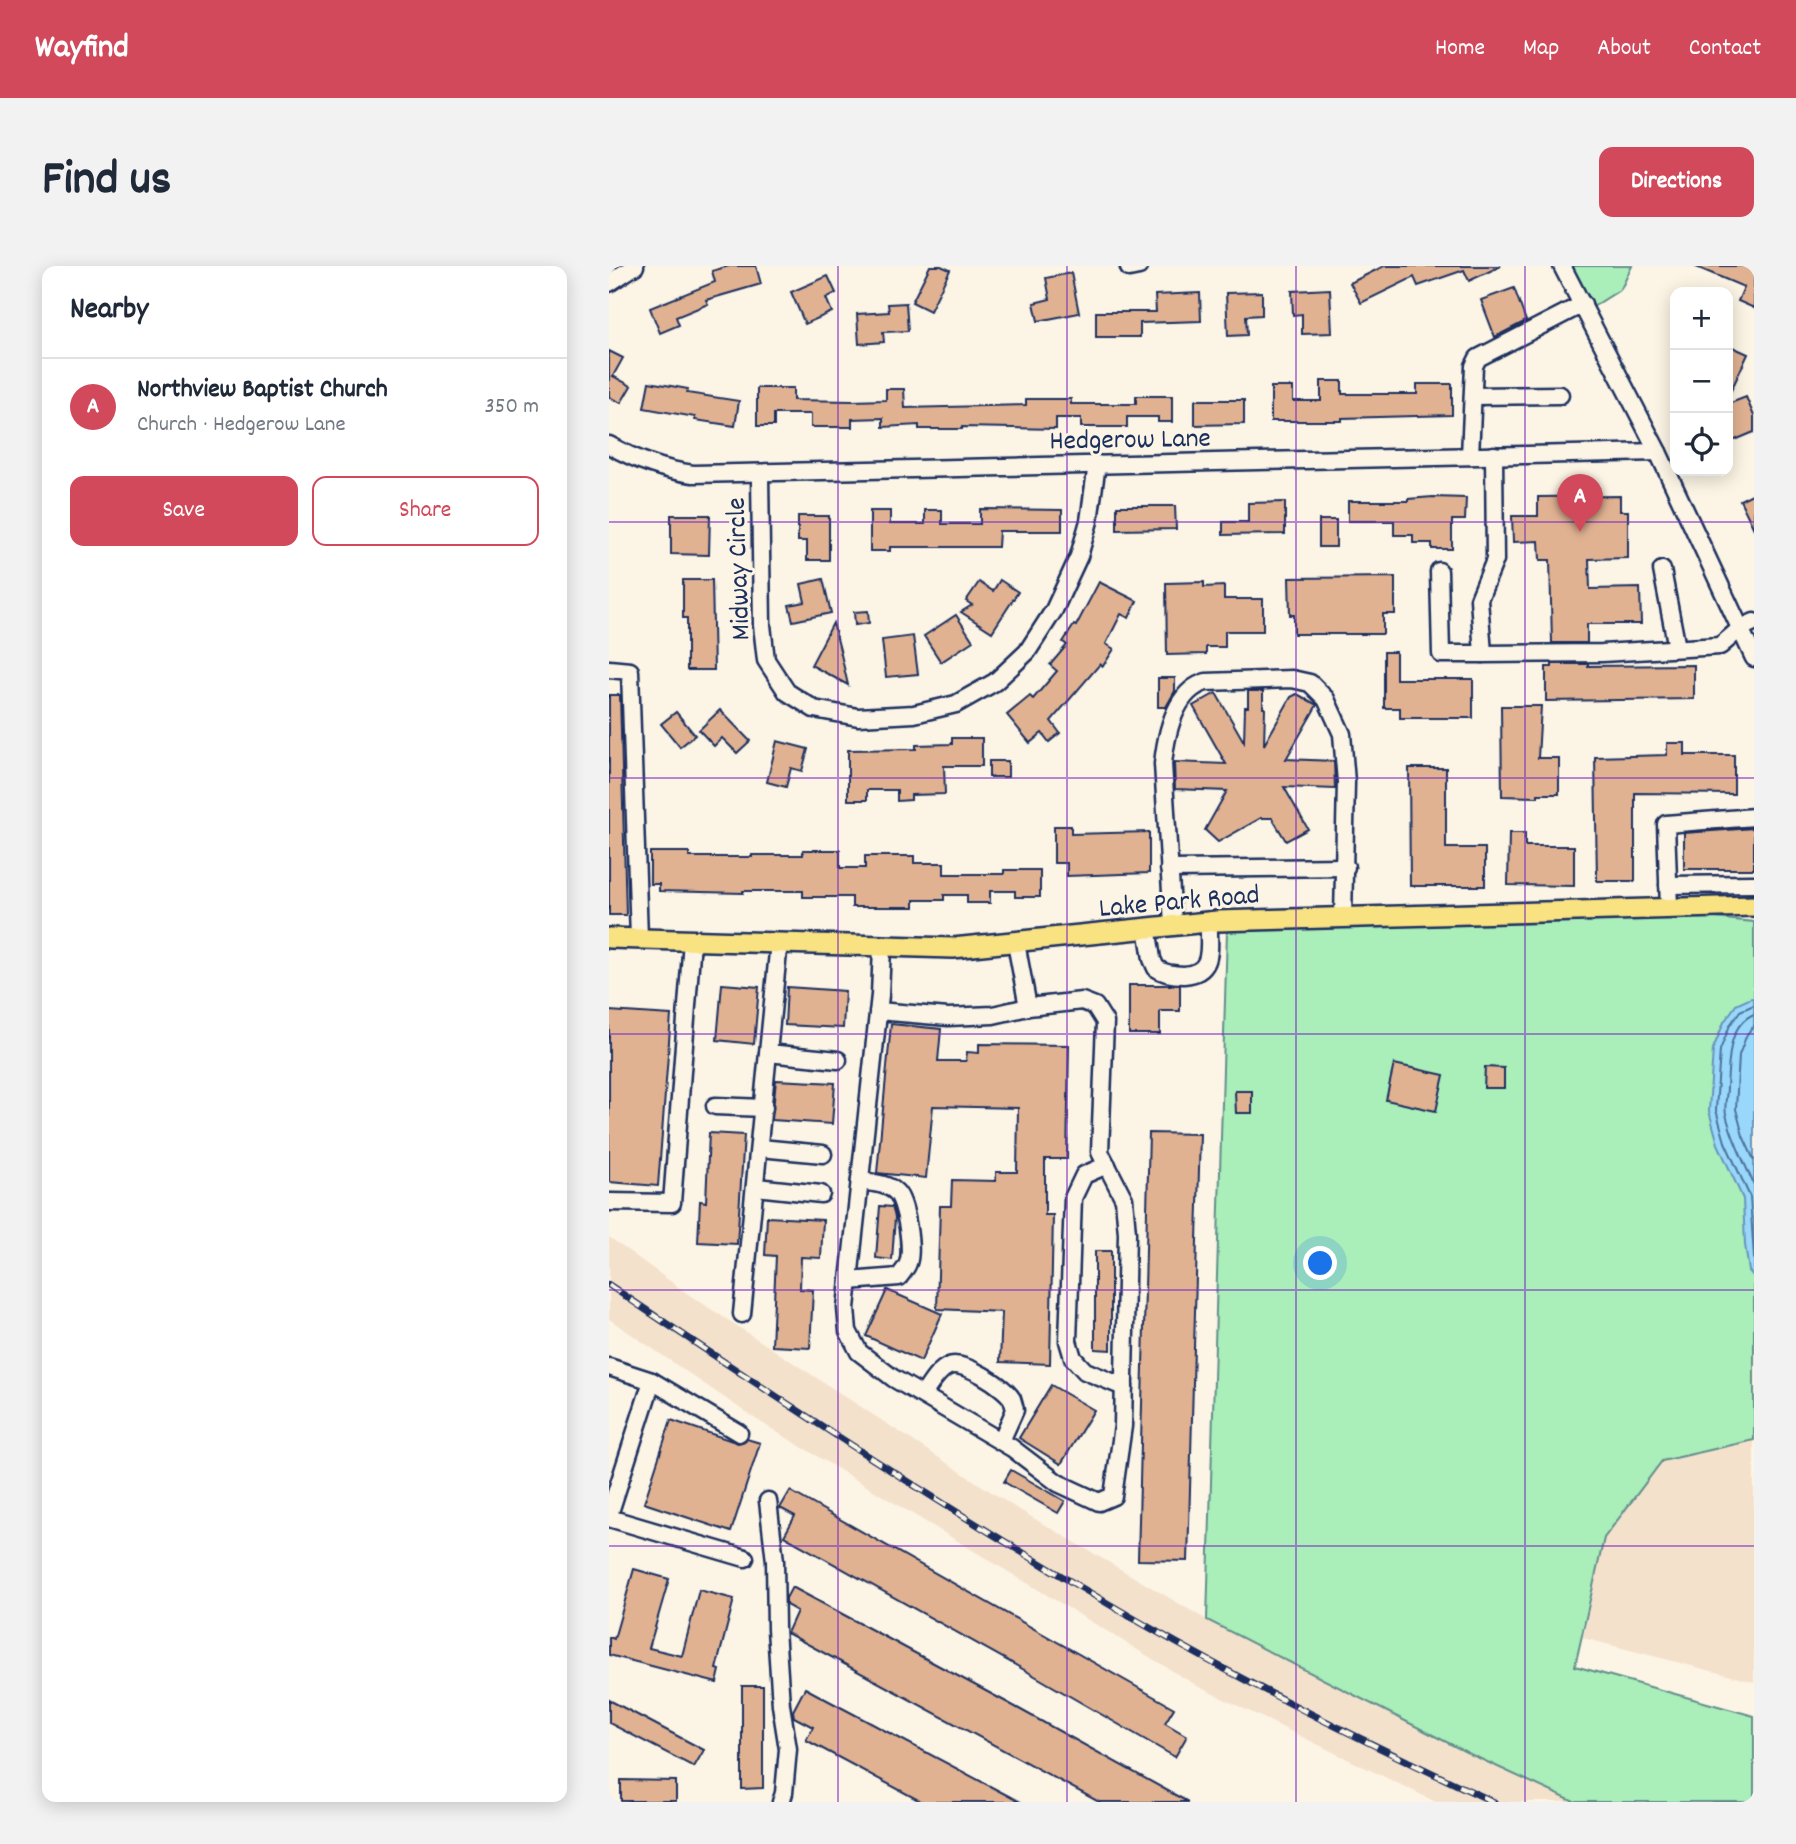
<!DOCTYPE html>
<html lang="en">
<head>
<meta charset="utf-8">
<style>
	body { margin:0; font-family:Dekko,sans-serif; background:#f2f2f3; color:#1f2937 }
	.controls { position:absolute; right:21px; top:21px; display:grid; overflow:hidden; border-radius:14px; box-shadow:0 4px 18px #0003 }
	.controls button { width:63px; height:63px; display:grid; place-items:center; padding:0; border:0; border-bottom:2px solid #e0e1e3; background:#fff; color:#1f2937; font:35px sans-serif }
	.you { position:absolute; left:712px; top:998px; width:24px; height:24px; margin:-18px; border:5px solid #fff; border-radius:50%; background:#1a73e8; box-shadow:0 0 0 10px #1a73e833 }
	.badge { display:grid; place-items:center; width:46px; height:46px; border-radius:50%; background:#d1495b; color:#fff; font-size:23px; font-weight:700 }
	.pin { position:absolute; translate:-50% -58px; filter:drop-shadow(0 2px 4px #0008) }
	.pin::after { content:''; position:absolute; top:37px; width:24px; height:21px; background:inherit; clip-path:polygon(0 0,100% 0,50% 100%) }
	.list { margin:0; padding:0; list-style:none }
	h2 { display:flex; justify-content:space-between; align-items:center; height:91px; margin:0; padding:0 28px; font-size:30px }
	h2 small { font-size:23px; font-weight:400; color:#747a83 }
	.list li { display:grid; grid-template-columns:46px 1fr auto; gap:21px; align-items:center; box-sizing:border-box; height:98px; padding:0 28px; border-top:2px solid #e0e1e3 }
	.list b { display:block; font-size:26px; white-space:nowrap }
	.list p { margin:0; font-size:23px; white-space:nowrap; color:#747a83 }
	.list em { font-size:23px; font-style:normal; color:#747a83 }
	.actions { display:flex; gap:14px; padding:21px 28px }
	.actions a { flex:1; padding:16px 0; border:2px solid #d1495b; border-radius:14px; text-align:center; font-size:24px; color:#d1495b }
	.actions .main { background:#d1495b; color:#fff }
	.icon { flex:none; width:38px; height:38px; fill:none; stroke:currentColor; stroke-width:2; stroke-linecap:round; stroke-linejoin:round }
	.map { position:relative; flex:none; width:1145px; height:1536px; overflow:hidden; border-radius:14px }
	header { display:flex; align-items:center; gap:42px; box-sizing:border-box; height:98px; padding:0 35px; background:#d1495b; color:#fff }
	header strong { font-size:33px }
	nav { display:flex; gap:38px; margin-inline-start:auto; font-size:24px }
	.intro { display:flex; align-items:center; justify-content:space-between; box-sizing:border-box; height:168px; padding:0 42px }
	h1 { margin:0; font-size:49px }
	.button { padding:18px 32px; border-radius:14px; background:#d1495b; color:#fff; font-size:24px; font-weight:700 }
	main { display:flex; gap:42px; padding:0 42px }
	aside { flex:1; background:#fff; border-radius:14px; box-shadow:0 4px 18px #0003 }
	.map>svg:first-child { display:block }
</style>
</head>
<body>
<header>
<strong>Wayfind</strong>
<nav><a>Home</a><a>Map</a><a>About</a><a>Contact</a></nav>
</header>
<div class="intro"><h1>Find us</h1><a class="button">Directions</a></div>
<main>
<aside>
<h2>Nearby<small></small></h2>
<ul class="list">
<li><span class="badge">A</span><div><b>Northview Baptist Church</b><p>Church · Hedgerow Lane</p></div><em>350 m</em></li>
</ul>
<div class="actions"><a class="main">Save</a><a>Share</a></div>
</aside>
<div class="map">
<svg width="1145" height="1536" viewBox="0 0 1145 1536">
	<rect width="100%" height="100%" fill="#fcf5e5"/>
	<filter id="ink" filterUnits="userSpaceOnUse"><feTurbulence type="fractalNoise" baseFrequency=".0143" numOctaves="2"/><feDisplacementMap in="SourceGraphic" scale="14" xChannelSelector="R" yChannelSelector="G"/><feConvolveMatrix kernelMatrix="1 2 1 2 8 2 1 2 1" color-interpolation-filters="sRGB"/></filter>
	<g filter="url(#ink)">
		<!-- built -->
		<g fill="#f4e1cc">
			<polygon points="0,971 79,1028 404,1240 598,1354 863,1489 965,1536 827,1536 590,1421 148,1154 0,1053"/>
			<polygon points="1145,1174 1145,1416 974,1372 995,1272 1053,1195"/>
		</g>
		<!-- green -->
		<g fill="#aaeeb9" stroke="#628e8c" stroke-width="2">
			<polygon points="961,0 1023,0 1012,23 982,42"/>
			<polygon points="1095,651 1145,656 1145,1174 1053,1195 995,1272 966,1400 1145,1450 1145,1536 965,1536 863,1489 598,1354 618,665"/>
		</g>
		<!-- water -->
		<polygon fill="#99d8fa" stroke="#6794bc" stroke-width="2" points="1142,732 1145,733 1145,1011 1140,1005 1136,979 1134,933 1109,878 1100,845 1104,783 1115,756 1127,739"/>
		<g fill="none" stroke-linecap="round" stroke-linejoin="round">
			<!-- shore -->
			<g stroke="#4d739c" stroke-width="2">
				<polyline points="1145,739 1131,745 1121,759 1111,784 1107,844 1116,876 1141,931 1145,992"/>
				<path d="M1145,748C1118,759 1120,797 1118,821C1118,830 1115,839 1117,848C1123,874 1135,895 1145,919"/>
				<polyline points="1145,760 1138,768 1130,789 1127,843 1134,870 1145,894"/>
			</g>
		</g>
		<!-- building -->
		<g fill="#e1b292" stroke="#1b2f5e" stroke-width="2">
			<polygon points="120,0 147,0 152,18 97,34 99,38 67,51 70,59 51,67 41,42 106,16 103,5"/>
			<polygon points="321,0 332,0 341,4 321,45 303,36"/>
			<polygon points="775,0 892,0 860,15 855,4 809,20 805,11 752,37 741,17"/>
			<polygon points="1085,0 1145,0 1145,42 1129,35 1135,21"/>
			<polygon points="462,7 470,47 429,55 425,37 441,33 437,12"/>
			<polygon points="219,10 227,27 217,32 223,46 196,58 182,26"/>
			<polygon points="905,22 917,55 886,71 872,34"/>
			<polygon points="721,23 723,67 693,68 693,48 684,49 683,25"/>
			<polygon points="653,26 653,49 637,50 638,69 619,70 617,27"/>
			<polygon points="591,27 592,55 531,57 531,71 487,71 487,46 547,46 546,29"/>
			<polygon points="297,37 299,65 274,66 275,76 250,78 248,48 280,46 279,38"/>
			<polygon points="1119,79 1139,88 1119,131"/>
			<polygon points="0,85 14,92 4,110 22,120 12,137 0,131"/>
			<polygon points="712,115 733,115 733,128 808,128 808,118 843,118 843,149 733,152 733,155 662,155 662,121 684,121 684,135 712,135"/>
			<polygon points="40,116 79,123 78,127 130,135 126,160 86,154 86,151 35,142"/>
			<polygon points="148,122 184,122 184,134 243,135 277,134 277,123 295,123 296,142 417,139 417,133 462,133 462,138 527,138 527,130 563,130 563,156 549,156 549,151 518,151 518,161 472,161 472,152 447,152 447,163 353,161 353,163 310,163 310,159 274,161 274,152 243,153 243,161 202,161 202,148 165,148 165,160 148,160"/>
			<polygon points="1137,131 1145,150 1145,166 1119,177 1119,138"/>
			<polygon points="586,134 635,134 635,158 586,159"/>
			<polygon points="1145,227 1145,263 1131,234"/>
			<polygon points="1011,230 1011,245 1019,245 1019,292 980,293 981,323 1031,322 1032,358 978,358 978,377 943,377 941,294 931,294 930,275 904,276 903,250 929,250 929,231"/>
			<polygon points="824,231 857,232 856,254 843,254 843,283 823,283 823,277 804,277 804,269 785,269 785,255 739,255 739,235 799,235 799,233"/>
			<polygon points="676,236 676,268 614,269 614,256 639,256 639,237"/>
			<polygon points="508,240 566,240 567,263 508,264"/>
			<polygon points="371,243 453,244 453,265 390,265 389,281 281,281 281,285 261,285 261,245 281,245 281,258 316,258 316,244 333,244 333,258 371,258"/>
			<polygon points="62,249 101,249 100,289 62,288"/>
			<polygon points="189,250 220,250 220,294 198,294 198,275 189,275"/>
			<rect x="710" y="254" width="17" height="27"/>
			<polygon points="786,311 786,348 774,348 774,368 685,368 685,349 681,349 680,312"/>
			<polygon points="214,313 222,347 184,355 180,339 196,336 192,318"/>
			<polygon points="74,314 103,314 105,404 78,404 78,352 74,352"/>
			<polygon points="391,314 409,326 383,366 352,346 363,339 357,335 370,316 384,325"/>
			<polygon points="490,316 528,335 520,352 512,348 497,378 505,383 494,400 491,398 442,455 451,467 440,476 433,467 421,477 398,449 421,430 424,433 448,405 441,399 458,379 454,376 465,359 467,360"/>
			<polygon points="595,316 595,321 615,320 615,333 654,333 654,365 616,365 616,381 597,381 597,388 558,389 557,317"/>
			<polygon points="259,345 260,357 246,359 245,346"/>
			<polygon points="347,349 364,375 332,396 315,370"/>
			<polygon points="224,357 231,384 239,419 202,399"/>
			<polygon points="304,370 309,408 277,411 273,374"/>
			<polygon points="775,386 787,386 787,413 864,413 864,452 791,452 791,442 775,442"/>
			<polygon points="943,398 979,398 979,400 1085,399 1085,433 937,435 937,401 943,401"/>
			<polygon points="549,412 566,412 566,425 557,441 549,441"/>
			<polygon points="639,425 654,425 654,442 656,442 655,479 682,431 688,428 708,439 677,493 725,495 726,523 675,521 699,563 677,575 663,552 652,552 609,576 596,564 618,525 566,523 565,496 617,498 584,440 607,427 635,476 636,441 639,441"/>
			<polygon points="0,429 11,429 17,649 0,649"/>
			<polygon points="892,440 932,440 929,492 950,492 950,528 929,528 929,531 893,530"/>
			<polygon points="111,444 141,475 128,487 113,472 105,480 90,464"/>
			<polygon points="67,446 86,469 71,481 52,458"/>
			<polygon points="343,472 373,472 373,500 335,500 336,528 302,529 302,534 288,535 288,524 258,524 258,534 239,534 239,484 307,483 307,479 343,478"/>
			<polygon points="168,475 199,483 193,505 182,502 177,521 158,516"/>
			<polygon points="1058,477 1076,477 1076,489 1125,489 1125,528 1026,527 1026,615 988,615 986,491 1058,489"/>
			<rect x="380" y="495" width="19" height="16"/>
			<polygon points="800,502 837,502 837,582 876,582 876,620 801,620"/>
			<polygon points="445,560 462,560 462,568 540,566 540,607 458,610 458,597 445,597"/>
			<polygon points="1145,562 1145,603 1075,603 1075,567"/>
			<polygon points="900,567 916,567 916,580 965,580 965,620 899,619"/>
			<polygon points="194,584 231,584 231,602 256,602 256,590 305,590 305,597 335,597 335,608 395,608 395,604 431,604 431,631 406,631 406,625 381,625 381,637 358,637 358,629 335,629 335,634 305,634 305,641 243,641 243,631 194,631 194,625 134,625 134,627 50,625 50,618 41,618 41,586 80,586 80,591 143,591 143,589 194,589"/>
			<polygon points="113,718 150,721 145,778 108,774"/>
			<polygon points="520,719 571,719 571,745 551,745 551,768 520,768"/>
			<polygon points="178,721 236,725 234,762 176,759"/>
			<polygon points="0,745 62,749 49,920 0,916"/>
			<polygon points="282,758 332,763 329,795 357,795 358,786 370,787 370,778 460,779 458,893 436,893 436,949 444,949 441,1098 391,1096 393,1046 328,1043 331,940 342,940 343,914 387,915 387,906 408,906 409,842 324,840 317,912 268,907"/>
			<polygon points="785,798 835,809 827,845 777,834"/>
			<polygon points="876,801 895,802 895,822 875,822"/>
			<polygon points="167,814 226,817 223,858 163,854"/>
			<polygon points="626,825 643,825 643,847 627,847"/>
			<polygon points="100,867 135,869 128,978 89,976 91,935 97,936"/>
			<polygon points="540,867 591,868 579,1295 529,1294"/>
			<polygon points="271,940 283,941 286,951 283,994 267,992"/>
			<polygon points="158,951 214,954 212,992 192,991 191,1023 204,1024 201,1082 163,1080 167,990 156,989"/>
			<polygon points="486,985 502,985 502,1084 486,1083"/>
			<polygon points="278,1024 333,1048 312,1095 257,1070"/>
			<polygon points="442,1119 485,1144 452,1198 410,1172"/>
			<polygon points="62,1154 129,1177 138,1173 151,1177 122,1266 35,1237"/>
			<polygon points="402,1204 456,1235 449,1247 395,1216"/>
			<polygon points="181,1225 565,1442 556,1457 578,1470 566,1491 419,1406 175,1270 186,1250 171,1242"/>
			<polygon points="25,1303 60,1313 40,1382 73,1390 90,1324 125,1333 107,1403 111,1404 108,1417 0,1389 0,1371 5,1373"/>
			<polygon points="183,1321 401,1438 579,1536 490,1536 178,1367 188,1345 177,1339 177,1332"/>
			<polygon points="133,1420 154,1420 154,1522 133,1523"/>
			<polygon points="196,1422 220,1435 411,1536 313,1536 197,1474 204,1461 185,1451 184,1445"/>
			<polygon points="0,1434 95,1484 85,1501 0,1457"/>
			<polygon points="12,1514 67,1515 67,1535 12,1535"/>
		</g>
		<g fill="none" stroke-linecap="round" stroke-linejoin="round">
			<defs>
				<g id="minor">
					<polyline points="953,0 1049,186 1145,392"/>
					<polyline points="520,2 530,0"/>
					<polyline points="0,17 26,0"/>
					<polyline points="864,130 951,129"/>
					<path d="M0,179C27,194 53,204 84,208L1049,186"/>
					<polyline points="885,189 886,294 870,333 874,388 993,387 1111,380 1132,362 1145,356"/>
					<polyline points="861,190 865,100 869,92 974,38"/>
					<polyline points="151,208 153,359 157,394 178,426 205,443 249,451 305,448 347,438 386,416 418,386 445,344 470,290 480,255 488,198"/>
					<polyline points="1053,304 1068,382"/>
					<polyline points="830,305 832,388 874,388"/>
					<polyline points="0,403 21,405 30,672"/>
					<polyline points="560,603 737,601"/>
					<polyline points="1059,619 1145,618"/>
					<polyline points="1060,642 1057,558 1145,551"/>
					<path d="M564,658L554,498C557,469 565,425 597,416L683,413L701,417L717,433L733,468L737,516L734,651"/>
					<path d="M538,661L543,693L547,702C555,708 565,709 575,709C607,707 599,680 600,656"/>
					<polyline points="407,677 419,741"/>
					<polyline points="269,745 339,751 384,749 419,741 473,735 486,740 496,756 491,886 515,933 518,967 514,1160 504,1230 490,1236 449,1217 403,1182 284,1112 250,1086 239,1065 237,1042 271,729 273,681"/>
					<polyline points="159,787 229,794"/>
					<polyline points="106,840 155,842"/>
					<polyline points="151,882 214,888"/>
					<polyline points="498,899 475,909 464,932 459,1075 464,1092 476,1105 515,1121"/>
					<polyline points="147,921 212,928"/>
					<polyline points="0,936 63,937 83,674"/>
					<path d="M240,1015L290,1011C293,1007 298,1001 299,997C304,984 297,935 287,926C278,917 263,917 251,915"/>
					<polyline points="133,1048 170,676"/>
					<polyline points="0,1101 43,1115"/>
					<path d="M314,1129C320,1120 329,1104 340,1100C354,1094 395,1120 403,1133C403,1133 406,1143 406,1144L392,1175"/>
					<polyline points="159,1235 166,1295 167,1363 172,1439 179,1483 175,1527 172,1536"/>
					<polyline points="0,1249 43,1115 130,1167"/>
					<polyline points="0,1252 136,1292"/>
				</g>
				<polyline id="major" points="0,672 344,682 608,655 1145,640"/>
			</defs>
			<!-- minor casing -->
			<use href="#minor" stroke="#1b2f5e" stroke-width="21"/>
			<!-- major casing -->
			<use href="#major" stroke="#1b2f5e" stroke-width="24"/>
			<!-- minor -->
			<use href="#minor" stroke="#fcf5e5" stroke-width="16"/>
			<!-- major -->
			<use href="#major" stroke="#f8e281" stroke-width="19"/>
			<defs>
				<path id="rail" d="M0,1019C175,1137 352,1253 536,1359C649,1424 766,1481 885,1536"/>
			</defs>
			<!-- rail casing -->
			<use href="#rail" stroke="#1b2f5e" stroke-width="7"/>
			<!-- rail -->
			<use href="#rail" stroke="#fcf5e5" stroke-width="4.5" stroke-dasharray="13" stroke-linecap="butt"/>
		</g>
	</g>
	<!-- grid -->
	<path fill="none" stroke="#7b2cbf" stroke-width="2" stroke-opacity="0.55" d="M229,0V1536M458,0V1536M687,0V1536M916,0V1536M0,256H1145M0,512H1145M0,768H1145M0,1024H1145M0,1280H1145"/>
	<g text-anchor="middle" stroke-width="6" stroke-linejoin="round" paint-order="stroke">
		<!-- street labels -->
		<g font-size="28" fill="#1b2f5e" stroke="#fcf5e5">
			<text transform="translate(521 171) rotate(-1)" y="10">Hedgerow Lane</text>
			<text transform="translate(127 303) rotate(-92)" y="10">Midway Circle</text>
			<text transform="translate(570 633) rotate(-5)" y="10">Lake Park Road</text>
		</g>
	</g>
</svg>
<div class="controls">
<button>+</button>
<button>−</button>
<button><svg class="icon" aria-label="locate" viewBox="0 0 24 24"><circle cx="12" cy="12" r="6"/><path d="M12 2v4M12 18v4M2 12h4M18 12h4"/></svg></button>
</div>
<div class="you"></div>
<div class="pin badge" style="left:971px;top:266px">A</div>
</div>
</main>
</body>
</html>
